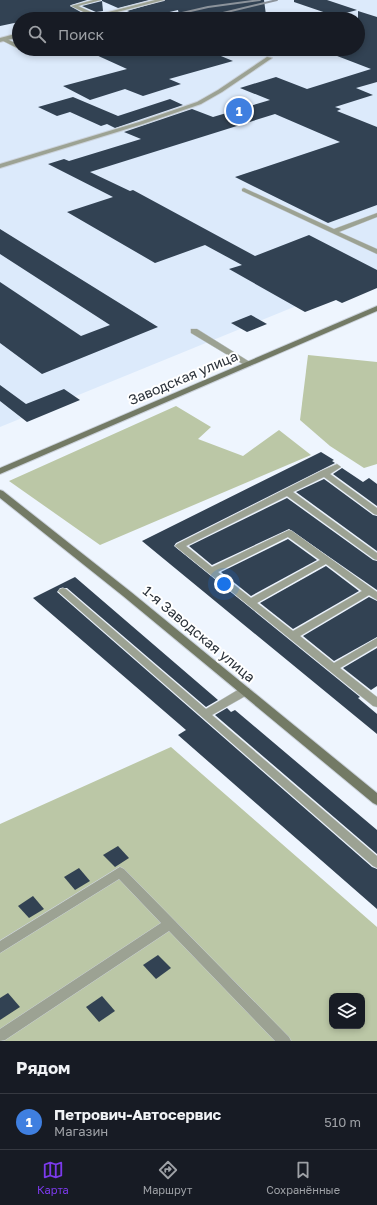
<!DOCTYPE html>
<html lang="ru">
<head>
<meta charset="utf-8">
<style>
	body { margin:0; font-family:"Golos Text",sans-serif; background:#242831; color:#f1f3f6 }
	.controls { position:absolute; right:12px; bottom:12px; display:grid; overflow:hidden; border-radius:8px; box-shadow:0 2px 6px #0003 }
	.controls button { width:36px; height:36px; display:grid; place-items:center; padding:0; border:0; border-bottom:1px solid #363941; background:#171b24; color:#f1f3f6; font:20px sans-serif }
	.you { position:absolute; left:224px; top:584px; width:14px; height:14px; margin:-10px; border:3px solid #fff; border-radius:50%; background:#1a73e8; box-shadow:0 0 0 6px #1a73e833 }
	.badge { display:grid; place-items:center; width:26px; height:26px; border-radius:50%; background:#7c3aed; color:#fff; font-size:13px; font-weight:700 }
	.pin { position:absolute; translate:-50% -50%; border:2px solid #fff; box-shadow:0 1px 4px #0006 }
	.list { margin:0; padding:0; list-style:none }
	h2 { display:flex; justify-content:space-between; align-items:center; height:52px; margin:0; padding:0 16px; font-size:17px }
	h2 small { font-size:13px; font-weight:400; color:#9ea1a6 }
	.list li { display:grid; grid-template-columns:26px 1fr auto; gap:12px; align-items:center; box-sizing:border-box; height:56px; padding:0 16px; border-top:1px solid #363941 }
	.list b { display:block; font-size:15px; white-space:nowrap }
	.list p { margin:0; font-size:13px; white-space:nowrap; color:#9ea1a6 }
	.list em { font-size:13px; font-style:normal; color:#9ea1a6 }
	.icon { flex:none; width:22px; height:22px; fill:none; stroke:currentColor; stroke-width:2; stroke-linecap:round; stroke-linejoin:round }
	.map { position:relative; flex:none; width:377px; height:1041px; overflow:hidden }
	.search { position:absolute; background:#171b24; box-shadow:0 2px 6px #0003; left:12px; right:12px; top:12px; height:44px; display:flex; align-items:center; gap:10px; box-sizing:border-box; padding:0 14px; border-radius:22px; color:#9ea1a6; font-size:15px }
	.sheet { height:108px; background:#171b24 }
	nav { display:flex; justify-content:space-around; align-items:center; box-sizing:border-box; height:56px; border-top:1px solid #363941; background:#171b24; font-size:11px; color:#9ea1a6 }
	nav a { display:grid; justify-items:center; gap:2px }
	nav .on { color:#7c3aed }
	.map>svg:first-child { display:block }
</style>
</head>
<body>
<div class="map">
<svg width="377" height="1041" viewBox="0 0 377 1041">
	<rect width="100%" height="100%" fill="#eef5fe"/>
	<!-- built -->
	<path fill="#dceafb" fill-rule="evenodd" d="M0,0H377V273L0,427ZM19,19H358V49H19Z"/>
	<!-- green -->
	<g fill="#bbc7a6" fill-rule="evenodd">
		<polygon points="308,355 377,362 377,464 364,468 330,446 300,420"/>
		<polygon points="176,406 211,427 198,439 243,456 279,430 311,455 100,545 9,481"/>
		<path d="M171,747L377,927V1041H0V824ZM332,996H362V1026H332Z"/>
	</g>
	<!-- building -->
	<g fill="#324253">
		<polygon points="0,0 87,0 71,5 70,6 86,15 63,19 51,14 29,19 19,19 19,22 0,26"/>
		<polygon points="102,0 149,0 118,8 102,1"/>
		<polygon points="165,0 264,0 266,15 251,19 180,19 178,10 144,18 127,11"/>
		<polygon points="294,0 327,0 357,10 335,16 294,2"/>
		<polygon points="102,1 103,11 96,12 82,6"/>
		<polygon points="358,11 377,17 377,82 356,88 373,95 335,107 341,109 337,111 377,127 377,205 328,223 235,177 340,142 275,114 90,172 130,191 133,190 255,256 309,235 377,270 377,288 342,303 336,300 305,312 229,269 242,265 205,245 155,263 67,212 113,197 48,164 64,159 69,161 141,139 124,132 192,109 213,117 270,100 240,88 276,77 307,89 371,69 332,54 349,49 358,49"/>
		<polygon points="83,49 204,49 233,61 169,79 181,84 143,96 125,89 90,100 63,86 127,69"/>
		<polygon points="73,97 118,116 170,99 183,105 115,128 107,124 101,126 70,112 57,116 38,107"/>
		<polygon points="0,229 158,327 42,374 0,343 0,282 81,336 110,325 0,254"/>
		<polygon points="251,315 267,324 247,332 231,323"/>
		<polygon points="0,385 26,404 64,389 80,400 27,422 0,401"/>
		<polygon points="321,452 334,460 332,461 335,463 176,543 174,546 360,697 358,698 377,714 377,734 142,541"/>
		<polygon points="342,468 363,482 369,478 377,484 377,506 333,474"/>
		<polygon points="324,479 373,515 377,516 377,551 296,492"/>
		<polygon points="287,498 373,560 377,561 377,590 289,529 212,565 189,546"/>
		<polygon points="288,539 317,560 251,596 221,572"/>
		<polygon points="326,566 359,591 293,629 260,603"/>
		<polygon points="75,577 218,700 206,707 67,588 60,588 57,592 372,867 377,869 377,909 178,735 186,730 33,598"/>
		<polygon points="369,597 377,601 377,637 334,661 303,636"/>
		<polygon points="377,648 377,686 371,690 343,668"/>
		<polygon points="227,708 231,712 235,710 377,830 377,854 215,715"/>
		<polygon points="118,846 129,858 115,867 103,855"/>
		<polygon points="79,868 90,881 75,890 64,877"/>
		<polygon points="33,896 44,909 29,918 18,906"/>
		<polygon points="158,955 171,968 156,979 143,965"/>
		<polygon points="8,993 20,1007 0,1020 0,998"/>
		<polygon points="102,996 115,1011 99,1022 86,1007"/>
	</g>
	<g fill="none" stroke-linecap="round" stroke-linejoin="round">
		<defs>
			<g id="service">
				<polygon points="93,0 101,0 78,6 98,15 98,17 94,17 71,6"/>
				<polygon points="1,38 5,38 19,45 19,49 1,40"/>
				<polygon points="21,49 31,50 47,49 31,54"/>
				<polygon points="244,188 334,229 377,213 377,217 339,232 377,249 377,254 242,191 242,189"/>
				<polygon points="191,329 197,329 253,364 249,366 246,366 191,333"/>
				<path d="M337,464L341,467L330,474L377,508V515L374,514L324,477L293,492L377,553V560L374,559L287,496L186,546L212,567L289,530L292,531L377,592V600L369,595L300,636L334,663L377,638V646L340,668L377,697V707L373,706L175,546L177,544L321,471ZM288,537L320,560L251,598L218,572ZM326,564L362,591L293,631L257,603Z"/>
				<polygon points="63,588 66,589 206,709 241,688 249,688 250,691 249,694 212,715 377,856 377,868 373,866 60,593 58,591 60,589"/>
				<polygon points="120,867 124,869 289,1037 291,1041 275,1041 169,931 5,1040 0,1041 0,1029 161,923 119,879 0,953 0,941"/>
			</g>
			<g id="minor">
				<polygon points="155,0 164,0 90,19 81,19"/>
				<polygon points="19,33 19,37 0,42 0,38"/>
				<polygon points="267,57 272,58 222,92 201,104 143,124 0,168 0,164 139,122 197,102 218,90"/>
			</g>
			<g id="secondary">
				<polygon points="377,306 377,311 0,474 0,468"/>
				<polygon points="0,490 3,491 131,592 377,793 377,805 373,803 123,596 0,498"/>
			</g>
		</defs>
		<!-- service casing -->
		<use href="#service" stroke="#cbd2db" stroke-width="1"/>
		<!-- minor casing -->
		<use href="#minor" stroke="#cbd2db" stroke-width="2"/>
		<!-- secondary casing -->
		<use href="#secondary" stroke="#cbd2db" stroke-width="2"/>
		<!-- service -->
		<use href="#service" fill="#9ca293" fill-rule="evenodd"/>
		<!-- minor -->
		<use href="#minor" fill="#9ca293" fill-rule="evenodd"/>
		<!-- secondary -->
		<use href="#secondary" fill="#737a65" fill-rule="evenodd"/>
		<!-- rail -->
		<g stroke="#8c939b" stroke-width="2">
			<polyline points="156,19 208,7 260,0"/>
			<polyline points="198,19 277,0"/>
		</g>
	</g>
	<g text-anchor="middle" stroke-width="4" stroke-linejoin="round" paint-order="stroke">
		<!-- street labels -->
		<g font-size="14" fill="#2a3139" stroke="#fff">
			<text transform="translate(183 378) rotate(-23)" y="5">Заводская улица</text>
			<text transform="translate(199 634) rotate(40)" y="5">1-я Заводская улица</text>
		</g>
	</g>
</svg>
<div class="controls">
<button><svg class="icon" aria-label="layers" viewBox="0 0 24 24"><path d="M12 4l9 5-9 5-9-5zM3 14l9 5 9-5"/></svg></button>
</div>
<div class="you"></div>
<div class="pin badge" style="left:239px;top:111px;background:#3f7fe0">1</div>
<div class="search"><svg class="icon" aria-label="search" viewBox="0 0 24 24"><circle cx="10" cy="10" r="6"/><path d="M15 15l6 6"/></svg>Поиск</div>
</div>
<section class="sheet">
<h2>Рядом<small></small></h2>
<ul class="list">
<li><span class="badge" style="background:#3f7fe0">1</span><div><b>Петрович-Автосервис</b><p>Магазин</p></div><em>510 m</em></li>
</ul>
</section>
<nav>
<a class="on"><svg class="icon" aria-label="map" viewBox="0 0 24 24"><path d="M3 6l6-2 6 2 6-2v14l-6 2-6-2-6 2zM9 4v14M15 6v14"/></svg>Карта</a>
<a><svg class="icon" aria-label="directions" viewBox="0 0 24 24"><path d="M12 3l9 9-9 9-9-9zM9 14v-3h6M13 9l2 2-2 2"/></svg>Маршрут</a>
<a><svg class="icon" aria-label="saved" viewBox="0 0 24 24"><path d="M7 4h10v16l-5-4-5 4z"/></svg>Сохранённые</a>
</nav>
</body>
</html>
